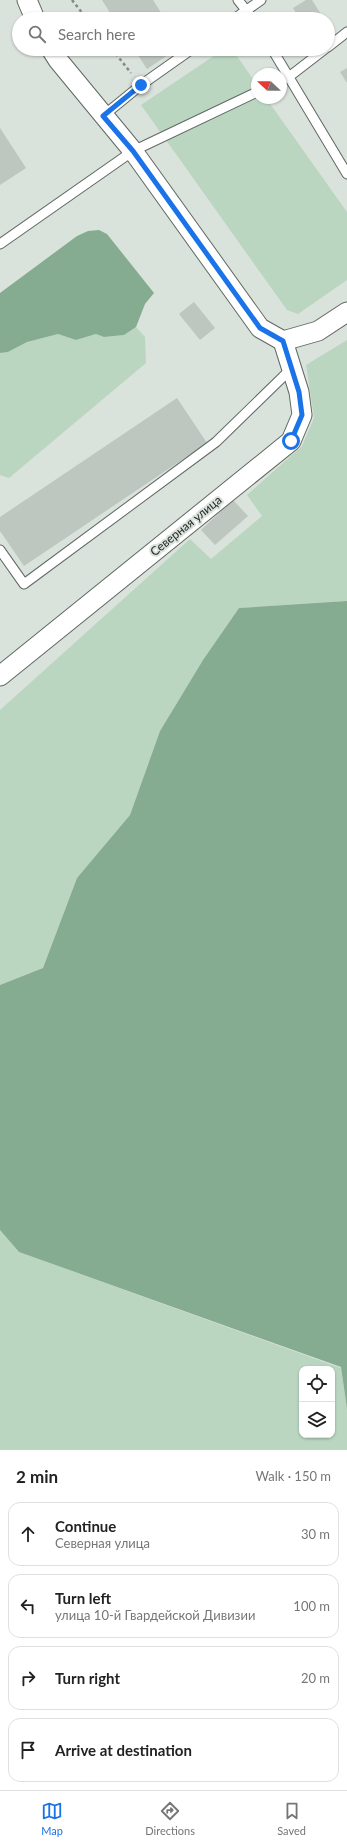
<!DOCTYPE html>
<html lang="en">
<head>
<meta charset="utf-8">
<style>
	body { margin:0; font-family:Lato,sans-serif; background:#f6f6f6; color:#222 }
	.controls { position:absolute; right:12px; bottom:12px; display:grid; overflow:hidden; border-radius:8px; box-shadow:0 1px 3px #0004 }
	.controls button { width:36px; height:36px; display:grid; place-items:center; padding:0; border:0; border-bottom:1px solid #e0e0e0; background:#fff; color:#222; font:20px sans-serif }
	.compass { position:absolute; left:251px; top:68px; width:36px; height:36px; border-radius:50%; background:#fff; box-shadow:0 1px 3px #0004; rotate:292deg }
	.stop { position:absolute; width:12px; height:12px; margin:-9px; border:3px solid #1a73e8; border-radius:50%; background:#fff }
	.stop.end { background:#1a73e8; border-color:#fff; box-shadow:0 1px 4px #0008 }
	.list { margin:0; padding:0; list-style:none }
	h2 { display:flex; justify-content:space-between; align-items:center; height:52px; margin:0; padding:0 16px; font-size:17px }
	h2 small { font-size:13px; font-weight:400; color:#767676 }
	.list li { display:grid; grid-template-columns:26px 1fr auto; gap:12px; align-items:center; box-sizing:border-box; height:64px; margin:0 8px 8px; padding:0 8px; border:1px solid #e0e0e0; border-radius:12px }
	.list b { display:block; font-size:15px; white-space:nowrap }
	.list p { margin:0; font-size:13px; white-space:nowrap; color:#767676 }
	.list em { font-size:13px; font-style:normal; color:#767676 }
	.icon { flex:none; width:22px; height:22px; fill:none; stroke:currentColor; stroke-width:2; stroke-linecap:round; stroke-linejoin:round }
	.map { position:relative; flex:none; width:347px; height:1450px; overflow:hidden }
	.search { position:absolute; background:#fff; box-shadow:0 1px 3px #0004; left:12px; right:12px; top:12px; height:44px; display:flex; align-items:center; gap:10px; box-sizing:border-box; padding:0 14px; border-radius:22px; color:#767676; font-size:15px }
	.sheet { height:340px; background:#fff }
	nav { display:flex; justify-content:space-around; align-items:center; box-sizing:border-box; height:56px; border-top:1px solid #e0e0e0; background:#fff; font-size:11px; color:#767676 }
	nav a { display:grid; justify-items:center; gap:2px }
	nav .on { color:#1a73e8 }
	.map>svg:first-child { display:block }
</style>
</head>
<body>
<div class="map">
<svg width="347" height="1450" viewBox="0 0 347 1450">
	<rect width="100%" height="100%" fill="#dae2dc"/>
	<!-- green -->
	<g fill="#bad6c1" fill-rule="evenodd">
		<polygon points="224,49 232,49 257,85 257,98 266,98 347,212 347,280 298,314 287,310 141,105"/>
		<polygon points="136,327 145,337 146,363 9,478 0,475 0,353 8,352 27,342 58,334 76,340 96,334 104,337 124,335"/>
		<polygon points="347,340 347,601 239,608 203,660 160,731 130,815 77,878 43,968 0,985 0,710 190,539 211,559 262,516 247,495 302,446 314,418 306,365"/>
		<path d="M0,1230L19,1252L341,1368L347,1409V1450H0ZM302,1369H332V1435H302Z"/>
	</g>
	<!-- water -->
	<g fill="#85ac90">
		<polygon points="99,230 107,234 154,293 145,304 136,327 124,335 104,337 96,334 76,340 58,334 27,342 8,352 0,353 0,293 77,236 88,231"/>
		<polygon points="347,601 347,1409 341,1367 19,1252 0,1230 0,985 43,968 77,878 130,815 160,731 203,660 239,608"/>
	</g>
	<!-- building -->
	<g fill="#bec6c0">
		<polygon points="102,0 153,0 165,19 114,19"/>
		<polygon points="306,0 312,0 324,19 300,19 293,8"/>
		<polygon points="134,49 177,49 147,69"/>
		<polygon points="347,68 347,83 340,72"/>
		<polygon points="0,128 26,168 0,185"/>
		<polygon points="194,302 215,328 200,340 179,314"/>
		<polygon points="177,398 207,443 24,566 0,531 0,517"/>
		<polygon points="233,500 248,516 215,545 201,530"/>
	</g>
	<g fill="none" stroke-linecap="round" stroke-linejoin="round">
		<defs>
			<g id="lane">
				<polyline points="238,0 253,19"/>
				<polyline points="234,19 261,0"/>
				<polyline points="328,47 347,32"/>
				<polyline points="272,49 347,174"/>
				<polyline points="281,80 290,76 325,49"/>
				<polyline points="103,116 141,85 192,49"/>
				<polyline points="0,244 133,151 257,92"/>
				<polyline points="0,550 24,584 216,442 292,368"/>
			</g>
			<g id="street">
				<polyline points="27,0 35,19"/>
				<polyline points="51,49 58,60 133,151 260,328 283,341 318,331 347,312"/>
				<polyline points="0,676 291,441 302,415 299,392 283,341"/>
			</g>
		</defs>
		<!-- lane casing -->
		<use href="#lane" stroke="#616863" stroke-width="11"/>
		<!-- street casing -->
		<use href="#street" stroke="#616863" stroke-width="21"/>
		<!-- path -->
		<g stroke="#838985" stroke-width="2.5" stroke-dasharray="3 3" stroke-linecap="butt">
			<polyline points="72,0 87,19"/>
			<polyline points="112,49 131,73"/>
		</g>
		<!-- lane -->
		<use href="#lane" stroke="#fff" stroke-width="9"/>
		<!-- street -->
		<use href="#street" stroke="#fff" stroke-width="19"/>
	</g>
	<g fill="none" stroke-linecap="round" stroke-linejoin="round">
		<!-- route -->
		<polyline stroke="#1a73e8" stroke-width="5" points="141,85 103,116 133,151 260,328 283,341 299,392 302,415 291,441"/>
	</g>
	<g text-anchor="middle" stroke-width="4" stroke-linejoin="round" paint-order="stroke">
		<!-- street labels -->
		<g font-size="12" fill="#232624" stroke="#dae2dc">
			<text transform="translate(186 526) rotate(-39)" y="4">Северная улица</text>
		</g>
	</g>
</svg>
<div class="controls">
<button><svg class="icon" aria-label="locate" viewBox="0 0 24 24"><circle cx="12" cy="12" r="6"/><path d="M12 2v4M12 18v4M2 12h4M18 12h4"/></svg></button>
<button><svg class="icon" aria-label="layers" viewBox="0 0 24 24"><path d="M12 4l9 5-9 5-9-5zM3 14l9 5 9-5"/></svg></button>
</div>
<svg class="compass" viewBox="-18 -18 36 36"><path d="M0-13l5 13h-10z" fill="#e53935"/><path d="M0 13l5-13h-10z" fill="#767676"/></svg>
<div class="stop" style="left:291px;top:441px"></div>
<div class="stop end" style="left:141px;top:85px"></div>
<div class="search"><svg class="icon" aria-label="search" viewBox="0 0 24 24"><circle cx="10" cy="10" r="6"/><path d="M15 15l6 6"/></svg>Search here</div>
</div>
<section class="sheet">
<h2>2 min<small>Walk · 150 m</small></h2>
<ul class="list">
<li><svg class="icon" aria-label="ahead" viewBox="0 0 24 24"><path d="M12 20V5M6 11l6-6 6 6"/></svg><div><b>Continue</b><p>Северная улица</p></div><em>30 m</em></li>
<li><svg class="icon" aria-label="left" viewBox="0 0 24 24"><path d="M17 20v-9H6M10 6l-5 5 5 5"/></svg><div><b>Turn left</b><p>улица 10-й Гвардейской Дивизии</p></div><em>100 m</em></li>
<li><svg class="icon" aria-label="right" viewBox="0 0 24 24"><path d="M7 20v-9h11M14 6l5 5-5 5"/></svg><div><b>Turn right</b></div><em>20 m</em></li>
<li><svg class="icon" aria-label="arrive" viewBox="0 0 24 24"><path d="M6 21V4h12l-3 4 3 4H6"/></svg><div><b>Arrive at destination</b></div></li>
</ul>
</section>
<nav>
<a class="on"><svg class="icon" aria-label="map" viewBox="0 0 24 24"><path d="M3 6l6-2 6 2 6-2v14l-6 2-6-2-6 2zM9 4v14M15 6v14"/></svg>Map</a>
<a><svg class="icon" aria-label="directions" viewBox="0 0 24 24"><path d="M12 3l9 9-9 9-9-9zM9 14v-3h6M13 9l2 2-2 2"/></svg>Directions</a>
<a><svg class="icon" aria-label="saved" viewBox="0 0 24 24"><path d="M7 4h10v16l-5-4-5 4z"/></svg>Saved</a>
</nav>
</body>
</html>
